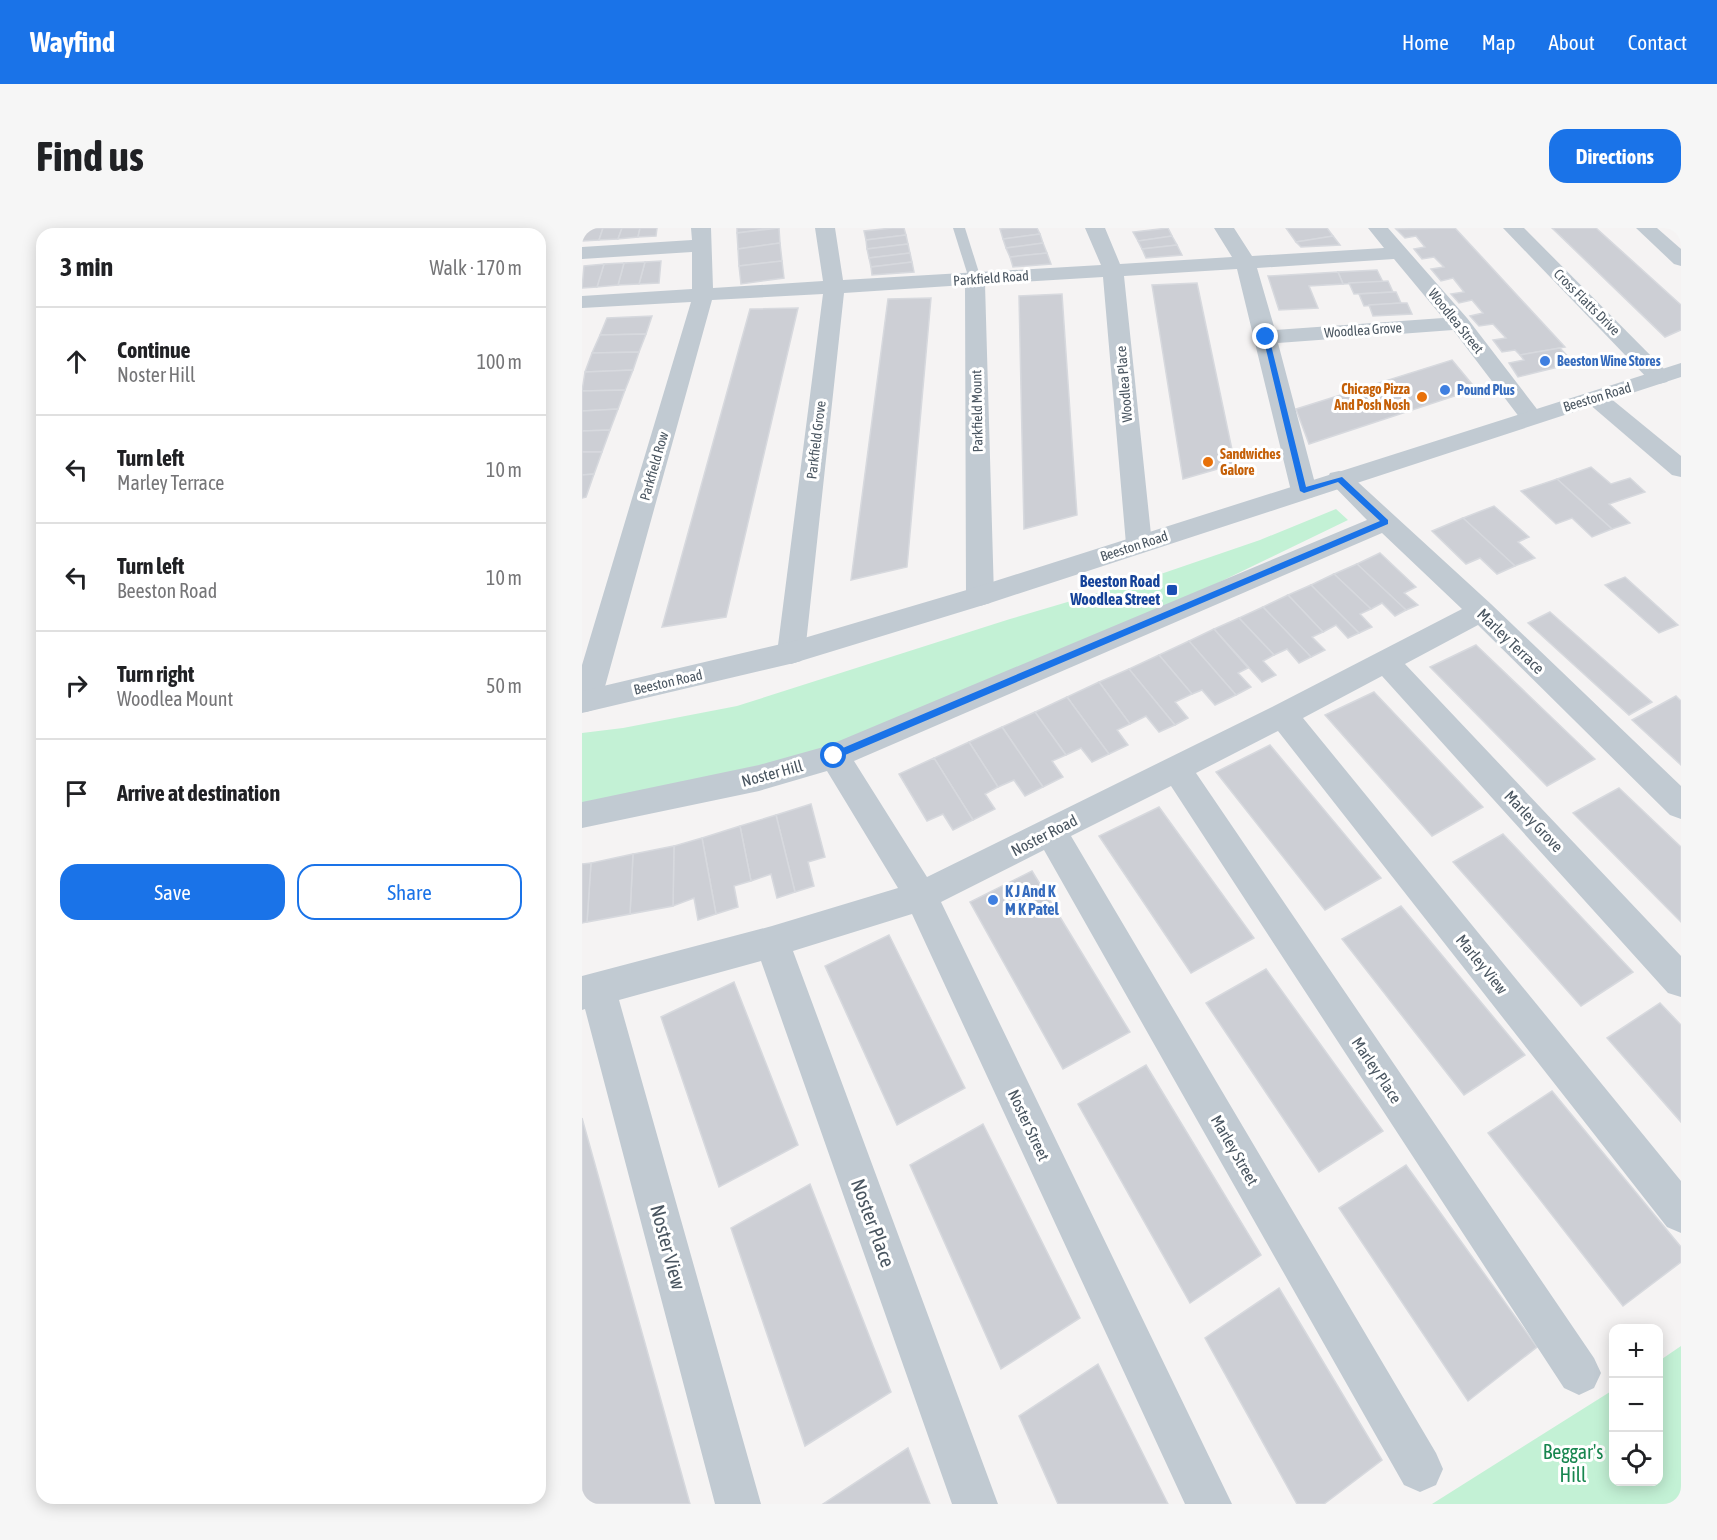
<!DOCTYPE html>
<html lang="en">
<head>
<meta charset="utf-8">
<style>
	body { margin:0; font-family:"Asap Condensed",sans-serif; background:#f6f6f6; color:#202124 }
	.controls { position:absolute; right:18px; bottom:18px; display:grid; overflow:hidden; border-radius:12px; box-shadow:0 3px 15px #0003 }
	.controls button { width:54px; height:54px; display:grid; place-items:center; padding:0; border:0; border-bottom:2px solid #e0e0e0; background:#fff; color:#202124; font:30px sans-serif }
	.stop { position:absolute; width:18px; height:18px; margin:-14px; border:4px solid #1a73e8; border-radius:50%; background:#fff }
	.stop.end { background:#1a73e8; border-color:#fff; box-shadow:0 2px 6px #0008 }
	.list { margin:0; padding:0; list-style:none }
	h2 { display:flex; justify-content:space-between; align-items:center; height:78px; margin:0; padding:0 24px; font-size:26px }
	h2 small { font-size:20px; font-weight:400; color:#757577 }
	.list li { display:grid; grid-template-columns:39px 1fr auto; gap:18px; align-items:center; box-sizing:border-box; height:108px; padding:0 24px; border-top:2px solid #e0e0e0 }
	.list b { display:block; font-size:22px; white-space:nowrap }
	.list p { margin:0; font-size:20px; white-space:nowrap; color:#757577 }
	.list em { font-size:20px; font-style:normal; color:#757577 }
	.actions { display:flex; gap:12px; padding:18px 24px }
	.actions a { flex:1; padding:14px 0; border:2px solid #1a73e8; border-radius:18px; text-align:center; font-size:21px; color:#1a73e8 }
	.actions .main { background:#1a73e8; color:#fff }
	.icon { flex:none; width:33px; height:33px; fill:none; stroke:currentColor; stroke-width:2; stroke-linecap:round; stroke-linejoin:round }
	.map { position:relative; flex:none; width:1099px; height:1276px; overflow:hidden; border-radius:18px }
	header { display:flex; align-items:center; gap:36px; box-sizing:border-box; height:84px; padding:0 30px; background:#1a73e8; color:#fff }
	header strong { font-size:28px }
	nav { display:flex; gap:33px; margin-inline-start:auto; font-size:21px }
	.intro { display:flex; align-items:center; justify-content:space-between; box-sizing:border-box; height:144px; padding:0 36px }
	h1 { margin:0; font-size:42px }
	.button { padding:15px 27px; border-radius:18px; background:#1a73e8; color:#fff; font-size:21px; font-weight:700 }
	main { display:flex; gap:36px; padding:0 36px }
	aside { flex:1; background:#fff; border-radius:18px; box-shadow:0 3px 15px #0003 }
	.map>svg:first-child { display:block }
</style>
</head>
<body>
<header>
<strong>Wayfind</strong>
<nav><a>Home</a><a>Map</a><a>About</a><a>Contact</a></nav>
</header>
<div class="intro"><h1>Find us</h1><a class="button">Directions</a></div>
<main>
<aside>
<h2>3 min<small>Walk · 170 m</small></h2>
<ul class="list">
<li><svg class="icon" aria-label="ahead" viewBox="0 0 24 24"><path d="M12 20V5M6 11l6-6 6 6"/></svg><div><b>Continue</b><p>Noster Hill</p></div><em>100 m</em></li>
<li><svg class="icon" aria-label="left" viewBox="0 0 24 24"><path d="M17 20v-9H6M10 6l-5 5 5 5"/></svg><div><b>Turn left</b><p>Marley Terrace</p></div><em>10 m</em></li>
<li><svg class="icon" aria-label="left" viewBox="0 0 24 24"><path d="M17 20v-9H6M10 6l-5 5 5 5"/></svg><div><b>Turn left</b><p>Beeston Road</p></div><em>10 m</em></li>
<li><svg class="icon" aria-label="right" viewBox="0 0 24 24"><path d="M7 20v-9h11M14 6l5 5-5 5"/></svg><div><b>Turn right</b><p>Woodlea Mount</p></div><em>50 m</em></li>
<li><svg class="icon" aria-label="arrive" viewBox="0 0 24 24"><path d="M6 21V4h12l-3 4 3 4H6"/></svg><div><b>Arrive at destination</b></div></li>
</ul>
<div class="actions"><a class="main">Save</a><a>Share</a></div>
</aside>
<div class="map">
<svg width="1099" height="1276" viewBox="0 0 1099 1276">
	<rect width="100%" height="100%" fill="#f5f3f3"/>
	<!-- green -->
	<g fill="#c3f1d5">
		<polygon points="754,281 766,292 559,392 234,525 0,577 0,505 41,500 155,478 428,391 570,349 678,312"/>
		<polygon points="1099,1118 1099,1276 850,1276 1031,1162 1032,1254 1076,1254 1077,1133"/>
	</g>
	<!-- building -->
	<g fill="#cdcfd5" stroke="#d7d9de" stroke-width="1.5">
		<polygon points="2,0 21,0 17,12 0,13"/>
		<polygon points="21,0 40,0 36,11 17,12"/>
		<polygon points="40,0 58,0 56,9 36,11"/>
		<polygon points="58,0 75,0 74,8 56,9"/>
		<polygon points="155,0 192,0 155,5"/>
		<polygon points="197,0 198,15 156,21 155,5"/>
		<polygon points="310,0 322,0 324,7 284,12 282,3"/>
		<polygon points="430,0 455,0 458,6 421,11 418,1"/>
		<polygon points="586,0 590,8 556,13 551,4"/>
		<polygon points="704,0 745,0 751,8 714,14"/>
		<polygon points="873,0 983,119 938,127 933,122 920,124 911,112 924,110 911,96 897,98 888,88 901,85 890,72 877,75 869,66 882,64 871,50 859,53 849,41 862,39 852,29 840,31 832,21 843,19 834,8 823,10 814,1"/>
		<polygon points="970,0 1014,0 1099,77 1099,102 1083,109"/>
		<polygon points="458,6 461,15 424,20 421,11"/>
		<polygon points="324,7 326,16 285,21 284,12"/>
		<polygon points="590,8 595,17 560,21 556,13"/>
		<polygon points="751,8 758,17 719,19 714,14"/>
		<polygon points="198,15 200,33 157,38 156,21"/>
		<polygon points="461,15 465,25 428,29 424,20"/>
		<polygon points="326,16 328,25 287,30 285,21"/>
		<polygon points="595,17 600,27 564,30 560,21"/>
		<polygon points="328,25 330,34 289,39 287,30"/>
		<polygon points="465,25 469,36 431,39 428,29"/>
		<polygon points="79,33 77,55 57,56 63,34"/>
		<polygon points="200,33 202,50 159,56 157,38"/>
		<polygon points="63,34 57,56 36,57 42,35"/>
		<polygon points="330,34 332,44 290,47 289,39"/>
		<polygon points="42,35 36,57 15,59 22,36"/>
		<polygon points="22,36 15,59 0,60 2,38"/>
		<polygon points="795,42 801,54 761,56 756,44"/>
		<polygon points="756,44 761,56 727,58 736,80 697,82 686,48"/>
		<polygon points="806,53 811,64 772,66 767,55"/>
		<polygon points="615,55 653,236 601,251 570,57"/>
		<polygon points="811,64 814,64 819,75 782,78 777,66"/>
		<polygon points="480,66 495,287 442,301 437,68"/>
		<polygon points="349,70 325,339 269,352 306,71"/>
		<polygon points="819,75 825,75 830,86 791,88 787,77"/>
		<polygon points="216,80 144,389 80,399 168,81"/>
		<polygon points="70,88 64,106 18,107 25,90"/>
		<polygon points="64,106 57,124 10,125 18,107"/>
		<polygon points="978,120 992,135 936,149 927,135 942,132 938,127"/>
		<polygon points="57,124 51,142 3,144 10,125"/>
		<polygon points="870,132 894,161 727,216 714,181"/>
		<polygon points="51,142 43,162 0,163 3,144"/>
		<polygon points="43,162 36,181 0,183 0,163"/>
		<polygon points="36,181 28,202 0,203 0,183"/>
		<polygon points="28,202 20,224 0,224 0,203"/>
		<polygon points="0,224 20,224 12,246 0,247"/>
		<polygon points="1009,239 1029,256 1048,250 1063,264 1027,276 1048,295 1030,301 975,251"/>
		<polygon points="12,246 4,269 0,270 0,247"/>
		<polygon points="975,251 1030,301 1010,309 990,290 974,296 939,263"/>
		<polygon points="912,278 947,309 936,314 953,330 933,338 881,290"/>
		<polygon points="881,290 933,338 915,346 898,330 884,336 850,303"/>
		<polygon points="798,325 834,359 822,365 836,377 824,382 775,336"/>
		<polygon points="775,336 824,382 813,388 800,375 789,381 752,346"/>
		<polygon points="752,346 789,381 778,386 790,399 777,405 729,357"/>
		<polygon points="1043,349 1096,397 1077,405 1023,357"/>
		<polygon points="729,357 777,405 766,410 754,397 741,404 706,367"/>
		<polygon points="706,367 741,404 730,409 743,422 729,429 681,379"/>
		<polygon points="681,379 729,429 717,435 705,421 692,427 657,390"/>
		<polygon points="968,384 1070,474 1047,487 946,395"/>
		<polygon points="657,390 692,427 681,433 694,447 680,454 632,401"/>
		<polygon points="632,401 666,440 656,445 669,459 654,467 607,413"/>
		<polygon points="607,413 654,467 633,477 620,462 610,466 577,427"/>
		<polygon points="894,417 1013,531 965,558 848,439"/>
		<polygon points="577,427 610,466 593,474 606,490 593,497 547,441"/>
		<polygon points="547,441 593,497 577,504 564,488 548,496 517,454"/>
		<polygon points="517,454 548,496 535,502 546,517 527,526 485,469"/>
		<polygon points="792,464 901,579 850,608 743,487"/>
		<polygon points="1094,468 1099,473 1099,537 1050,492"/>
		<polygon points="485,469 527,526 510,534 499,520 484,527 453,484"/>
		<polygon points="453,484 484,527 470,533 481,549 461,559 420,499"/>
		<polygon points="420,499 461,559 443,568 432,552 416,559 387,514"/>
		<polygon points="387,514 416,559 403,566 413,581 391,592 352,530"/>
		<polygon points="688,517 799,650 743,682 634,544"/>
		<polygon points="352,530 391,592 371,602 361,586 345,593 317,546"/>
		<polygon points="1037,560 1099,619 1099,694 991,585"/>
		<polygon points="229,576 243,629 226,634 232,658 213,664 194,587"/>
		<polygon points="577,579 672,710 609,745 517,608"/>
		<polygon points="194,587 213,664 195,670 189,646 169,653 158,598"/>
		<polygon points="158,598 169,653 152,658 156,679 134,686 120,610"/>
		<polygon points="921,606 1051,744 999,778 871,634"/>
		<polygon points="120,610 134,686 116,692 112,670 91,678 92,618"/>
		<polygon points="92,618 91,678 48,686 51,626"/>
		<polygon points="51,626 48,686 5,694 9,635"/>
		<polygon points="9,635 5,694 0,695 0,636"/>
		<polygon points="450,643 548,804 481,841 388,674"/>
		<polygon points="819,678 943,827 882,867 760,711"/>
		<polygon points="307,707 383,860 315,897 243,738"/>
		<polygon points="684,741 801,903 737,944 624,775"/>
		<polygon points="152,754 216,917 137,959 79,789"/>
		<polygon points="1078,775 1099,797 1099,894 1025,810"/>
		<polygon points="564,837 679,1027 608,1075 496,876"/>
		<polygon points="970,863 1099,1019 1099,1034 1041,1078 906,905"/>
		<polygon points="0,890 108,1276 0,1276"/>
		<polygon points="401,896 498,1090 419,1141 328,937"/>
		<polygon points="824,937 955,1119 886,1173 757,980"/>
		<polygon points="228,956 309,1164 223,1218 149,1000"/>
		<polygon points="697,1060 800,1232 742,1276 715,1276 623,1110"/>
		<polygon points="516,1136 586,1276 476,1276 437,1188"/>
		<polygon points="326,1220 348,1276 241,1276"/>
	</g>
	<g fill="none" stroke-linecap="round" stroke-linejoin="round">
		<!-- service -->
		<polygon fill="#c1cad2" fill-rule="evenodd" points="371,0 383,0 399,51 397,54 389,54 387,51"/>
		<!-- minor -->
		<g fill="#c1cad2" fill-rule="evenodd">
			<path d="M109,0H129L131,60L241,53L233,0H253L261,52L519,37L503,0H523L538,36L650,29L632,0H652L670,28L802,20L786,0H806L885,90L961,189L957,194L949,196L941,194L871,102L696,115L735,263L731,269L722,271L713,269L709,263L655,41L542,48L570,316L566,322L557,325L548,322L544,316L521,49L403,56L412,368L408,375L398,378L388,375L384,368L383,57L262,65L223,425L219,433L209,436L199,433L195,425L241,66L130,72L19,473L14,481L4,484L0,483V437L109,74L0,80V68L110,61V24L0,31V19L110,12ZM812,31L861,90L693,102L675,40Z"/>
			<polygon points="921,0 942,0 1085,144 1088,149 1085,154 1077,156 1069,154"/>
			<polygon points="1054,0 1075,0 1099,21 1099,38 1092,36"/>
			<polygon points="1014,163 1022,165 1099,228 1099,249 1090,247 1006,175 1002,170 1006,165"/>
			<path d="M757,243L766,245L909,376L1099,558V591L1088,587L896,397L823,436L1099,728V769L1086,765L800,448L721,490L1099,953V1005L1085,999L696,503L614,545L1012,1130L1019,1145L1012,1160L997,1167L982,1160L589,558L489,608L854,1225L861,1241L854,1257L838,1264L822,1257L462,622L359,674L650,1276H603L330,686L211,723L416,1276H370L179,733L37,772L179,1276H133L3,781L0,782V748L190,698L316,660L245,543L177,563L0,600V574L177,537L245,518L785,292L745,251L748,245ZM800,305L880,381L690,479L345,649L272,533Z"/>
		</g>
		<!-- tertiary -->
		<polygon fill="#c1cad2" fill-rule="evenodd" points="1099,135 1099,149 408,375 212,435 0,485 0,463 212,413 388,361"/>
	</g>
	<!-- route -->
	<polygon fill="#1a73e8" points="684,107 687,109 724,259 760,249 806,292 806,296 256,530 249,530 249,525 798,293 756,254 722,265 718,263 681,109"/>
	<!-- markers -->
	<g fill="#3f7fe0" stroke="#fff" stroke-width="2">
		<circle cx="963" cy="133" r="6"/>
		<circle cx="863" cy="162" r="6"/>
		<circle cx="411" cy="672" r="6"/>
	</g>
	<g fill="#e8710a" stroke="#fff" stroke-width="2">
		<circle cx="840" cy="169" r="6"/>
		<circle cx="626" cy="234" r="6"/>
	</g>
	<rect fill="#1a4fb4" stroke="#fff" stroke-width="2" x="584" y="356" width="12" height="12" rx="3"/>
	<g text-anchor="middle" stroke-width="6" stroke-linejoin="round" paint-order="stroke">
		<!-- far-street labels -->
		<g font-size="14" fill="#4a5661" stroke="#fff">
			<text transform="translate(409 50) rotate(-4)" y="5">Parkfield Road</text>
			<text transform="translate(1005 74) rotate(45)" y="5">Cross Flatts Drive</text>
			<text transform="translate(874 93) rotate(51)" y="5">Woodlea Street</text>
			<text transform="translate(781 102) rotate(-4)" y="5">Woodlea Grove</text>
			<text transform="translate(542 156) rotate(-95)" y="5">Woodlea Place</text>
			<text transform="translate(1015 169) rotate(-17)" y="5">Beeston Road</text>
			<text transform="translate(395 183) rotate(-91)" y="5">Parkfield Mount</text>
			<text transform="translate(234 212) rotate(-83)" y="5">Parkfield Grove</text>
			<text transform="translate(72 238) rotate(-74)" y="5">Parkfield Row</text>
			<text transform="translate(552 318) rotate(-18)" y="5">Beeston Road</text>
			<text transform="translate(86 454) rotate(-13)" y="5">Beeston Road</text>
		</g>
		<!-- far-shop labels -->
		<g font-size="14" font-weight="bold" fill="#366cbe" stroke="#fff" text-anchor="start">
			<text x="975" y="138">Beeston Wine Stores</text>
			<text x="875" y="167">Pound Plus</text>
		</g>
		<!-- far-food labels -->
		<g font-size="14" font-weight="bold" fill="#c56008" stroke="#fff" text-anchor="end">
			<text x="828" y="166">Chicago Pizza<tspan x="828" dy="16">And Posh Nosh</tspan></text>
			<text x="638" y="231" text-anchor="start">Sandwiches<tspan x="638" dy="16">Galore</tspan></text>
		</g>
		<!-- transit labels -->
		<g font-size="16" font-weight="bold" fill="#164399" stroke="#fff" text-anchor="end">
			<text x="578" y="359">Beeston Road<tspan x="578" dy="18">Woodlea Street</tspan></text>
		</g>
		<!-- street labels -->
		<g font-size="16" fill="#4a5661" stroke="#fff">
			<text transform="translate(929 413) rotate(44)" y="6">Marley Terrace</text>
			<text transform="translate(190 545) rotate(-15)" y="6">Noster Hill</text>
			<text transform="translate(952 593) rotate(47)" y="6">Marley Grove</text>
			<text transform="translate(462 607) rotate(-27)" y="6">Noster Road</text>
			<text transform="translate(900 736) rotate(51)" y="6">Marley View</text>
			<text transform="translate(795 842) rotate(56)" y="6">Marley Place</text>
			<text transform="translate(447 897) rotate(65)" y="6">Noster Street</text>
			<text transform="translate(653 922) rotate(60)" y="6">Marley Street</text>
		</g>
		<!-- shop labels -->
		<g font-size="16" font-weight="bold" fill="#366cbe" stroke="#fff" text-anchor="start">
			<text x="423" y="669">K J And K<tspan x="423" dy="18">M K Patel</tspan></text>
		</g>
		<!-- near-street labels -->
		<g font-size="20" fill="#4a5661" stroke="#fff">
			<text transform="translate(291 995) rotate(70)" y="7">Noster Place</text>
			<text transform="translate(86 1019) rotate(75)" y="7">Noster View</text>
		</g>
		<!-- near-park labels -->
		<g font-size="20" fill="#17864f" stroke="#fff">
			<text x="991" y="1231">Beggar's<tspan x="991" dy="23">Hill</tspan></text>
		</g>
	</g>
</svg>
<div class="controls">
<button>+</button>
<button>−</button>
<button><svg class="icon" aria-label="locate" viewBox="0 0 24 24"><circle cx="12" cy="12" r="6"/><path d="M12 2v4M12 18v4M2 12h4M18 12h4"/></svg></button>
</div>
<div class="stop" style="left:252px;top:528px"></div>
<div class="stop end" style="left:684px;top:109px"></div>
</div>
</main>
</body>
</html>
